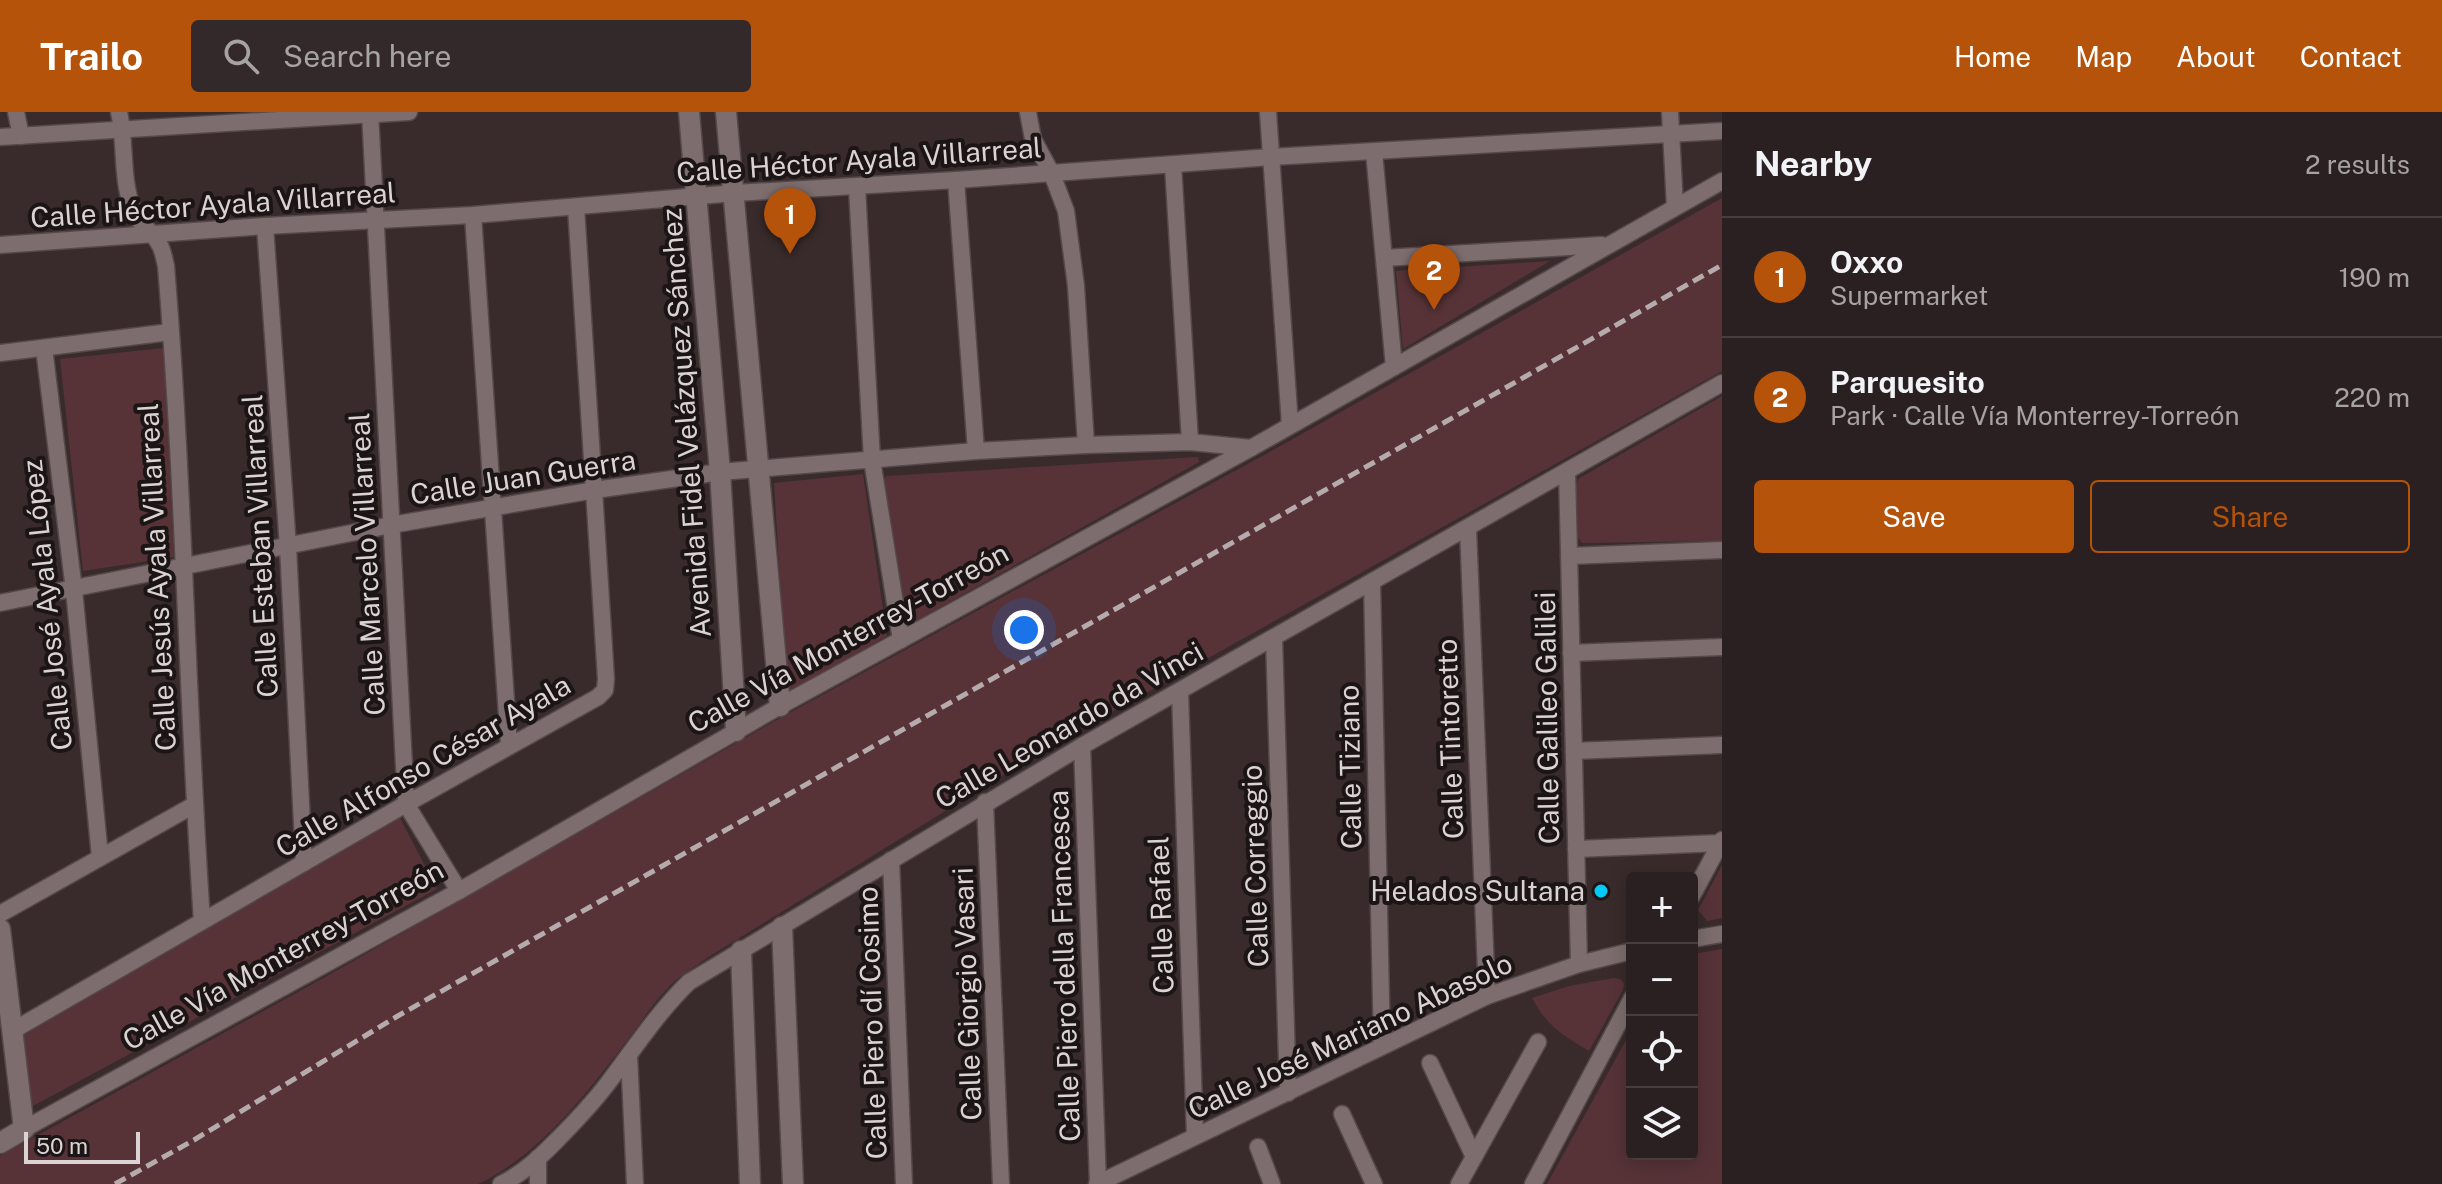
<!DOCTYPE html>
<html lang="en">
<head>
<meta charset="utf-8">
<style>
	body { margin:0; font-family:"Public Sans",sans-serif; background:#33282a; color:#f1f3f6 }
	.controls { position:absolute; right:24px; bottom:24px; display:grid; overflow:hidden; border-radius:8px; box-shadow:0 4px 20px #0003 }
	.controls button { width:72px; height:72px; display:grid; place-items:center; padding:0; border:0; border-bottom:2px solid #473e3f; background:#2b2021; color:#f1f3f6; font:40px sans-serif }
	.scale { position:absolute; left:24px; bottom:20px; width:116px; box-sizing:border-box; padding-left:8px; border:4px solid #dbd2d3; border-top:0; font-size:22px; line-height:28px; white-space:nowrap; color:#dbd2d3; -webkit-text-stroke:6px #1c1516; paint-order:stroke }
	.you { position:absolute; left:1024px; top:518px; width:28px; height:28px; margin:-20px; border:6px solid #fff; border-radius:50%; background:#1a73e8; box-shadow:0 0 0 12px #1a73e833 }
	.badge { display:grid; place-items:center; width:52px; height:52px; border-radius:50%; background:#b45309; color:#fff; font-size:26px; font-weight:700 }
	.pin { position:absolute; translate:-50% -66px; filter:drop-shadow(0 2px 4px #0008) }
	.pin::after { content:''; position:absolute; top:42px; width:28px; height:24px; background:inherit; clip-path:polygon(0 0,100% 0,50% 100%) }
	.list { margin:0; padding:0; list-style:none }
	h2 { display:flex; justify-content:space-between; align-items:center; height:104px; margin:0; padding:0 32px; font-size:34px }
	h2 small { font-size:26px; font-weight:400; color:#a6a3a5 }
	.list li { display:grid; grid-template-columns:52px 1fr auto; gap:24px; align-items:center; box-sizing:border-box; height:120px; padding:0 32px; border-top:2px solid #473e3f }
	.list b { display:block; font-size:30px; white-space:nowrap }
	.list p { margin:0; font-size:26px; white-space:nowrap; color:#a6a3a5 }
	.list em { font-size:26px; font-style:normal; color:#a6a3a5 }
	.actions { display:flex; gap:16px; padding:24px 32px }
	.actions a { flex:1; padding:18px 0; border:2px solid #b45309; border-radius:8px; text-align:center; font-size:28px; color:#b45309 }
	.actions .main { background:#b45309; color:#fff }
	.icon { flex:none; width:44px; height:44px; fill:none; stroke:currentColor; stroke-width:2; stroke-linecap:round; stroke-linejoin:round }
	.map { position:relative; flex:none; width:1722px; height:1072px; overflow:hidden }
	header { display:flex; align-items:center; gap:48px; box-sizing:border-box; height:112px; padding:0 40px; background:#b45309; color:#fff }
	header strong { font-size:38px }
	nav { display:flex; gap:44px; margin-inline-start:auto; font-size:28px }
	.search { width:560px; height:72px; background:#33282a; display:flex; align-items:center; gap:20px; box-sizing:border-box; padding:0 28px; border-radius:8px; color:#a6a3a5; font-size:30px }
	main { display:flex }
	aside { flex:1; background:#2b2021 }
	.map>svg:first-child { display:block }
</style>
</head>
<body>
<header>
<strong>Trailo</strong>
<div class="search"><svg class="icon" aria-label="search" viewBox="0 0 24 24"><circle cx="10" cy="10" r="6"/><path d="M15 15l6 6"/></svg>Search here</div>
<nav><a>Home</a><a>Map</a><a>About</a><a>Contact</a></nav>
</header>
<main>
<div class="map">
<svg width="1722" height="1072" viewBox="0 0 1722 1072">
	<rect width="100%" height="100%" fill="#392b2c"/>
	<!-- green -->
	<g fill="#573338">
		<path d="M1722,86V259L1049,635L710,844C695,855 678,864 666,878C653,891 643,908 632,922C591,976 541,1043 478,1072H0V1044L327,864L789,601L1275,337Z"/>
		<polygon points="1550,149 1403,237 1396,159"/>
		<polygon points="164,236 174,445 83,459 60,247"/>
		<polygon points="1722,284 1722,429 1582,431 1578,425 1576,375 1578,367"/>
		<polygon points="1198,345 1199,350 910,512 904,508 884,369 886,364"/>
		<polygon points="863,362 887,524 787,581 774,371"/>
		<polygon points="400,706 437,777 31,995 22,924"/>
		<polygon points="1722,753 1722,806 1707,809 1698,798"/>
		<polygon points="1722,837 1722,1072 1547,1072 1632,917 1632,1042 1692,1042 1692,842"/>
		<path d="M1614,866L1620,867L1624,871L1623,878L1589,939C1562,923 1547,914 1532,886L1569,874Z"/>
	</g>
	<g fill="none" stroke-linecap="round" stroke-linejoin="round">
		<defs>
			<g id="minor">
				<polyline points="16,0 21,24"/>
				<path d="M119,0C126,32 121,64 132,95C137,111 150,117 158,130C163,137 164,146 166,154C184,372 187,591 202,809"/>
				<polyline points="370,0 406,692 459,779"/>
				<polyline points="1028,0 1033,27 1052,62 1066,99 1076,174 1086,333"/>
				<polyline points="1268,0 1290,313"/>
				<polyline points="1670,0 1675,95"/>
				<polyline points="0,25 409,0"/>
				<polyline points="1374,40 1394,255"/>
				<polyline points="1173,53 1190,330"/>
				<polyline points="956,68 976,339"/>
				<polyline points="857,75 872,348 901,528"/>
				<polyline points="473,103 509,633"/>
				<polyline points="265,114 288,435 304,751"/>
				<polyline points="0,133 265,114 473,103 735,81 956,68 1271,45 1722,19"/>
				<polyline points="1384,146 1602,133"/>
				<polyline points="44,236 74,478 100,745"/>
				<polyline points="0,241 170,220"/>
				<polyline points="1567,359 1579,852"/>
				<polyline points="1468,416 1487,884"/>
				<polyline points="1569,444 1722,438"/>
				<polyline points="1372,471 1382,934"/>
				<polyline points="0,491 391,413 595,378 720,360 976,339 1086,333 1190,330 1251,336"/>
				<polyline points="1274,526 1288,981"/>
				<polyline points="1571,541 1722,535"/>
				<polyline points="1180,580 1195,1024"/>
				<polyline points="1082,634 1098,1071"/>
				<polyline points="1574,639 1722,633"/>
				<polyline points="985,690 1001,1072"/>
				<polyline points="1576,737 1720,731"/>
				<polyline points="891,748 904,1072"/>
				<polyline points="1692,784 1722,728"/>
				<polyline points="0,802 194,693"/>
				<polyline points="1692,827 1722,822"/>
				<polyline points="12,919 406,692 598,585 605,578 606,567 576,95"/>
				<polyline points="629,943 635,1072"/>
				<polyline points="1430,951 1474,1045"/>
				<polyline points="1342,1002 1374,1072"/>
				<polyline points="24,1017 459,779 780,594 1251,336 1722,69"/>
				<polyline points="1258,1035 1272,1072"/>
				<polyline points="538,1046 538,1072"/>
				<path d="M501,1072C522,1062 538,1047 554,1031C573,1012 592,992 608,971C634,937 658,900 689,870L1082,634L1722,271"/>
				<polyline points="1097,1072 1487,884 1579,852 1632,839"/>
				<polyline points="1459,1072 1538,930"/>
				<polyline points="1533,1072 1632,886"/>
			</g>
			<g id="tertiary">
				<polyline points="689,0 720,360 736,619"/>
				<polyline points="726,0 780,594"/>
				<polyline points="782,815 793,1072"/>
				<polyline points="0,817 24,1017 0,1031"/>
				<polyline points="741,839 750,1072"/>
			</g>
		</defs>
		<!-- minor casing -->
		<use href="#minor" stroke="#54484a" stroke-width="19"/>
		<!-- tertiary casing -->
		<use href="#tertiary" stroke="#54484a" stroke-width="23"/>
		<!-- minor -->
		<use href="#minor" stroke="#7d6d6e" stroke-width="16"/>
		<!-- tertiary -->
		<use href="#tertiary" stroke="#7d6d6e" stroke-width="20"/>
		<!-- rail -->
		<polyline stroke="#b6abac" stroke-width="5" stroke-dasharray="12 6" stroke-linecap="butt" points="115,1072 194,1028 396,905 1722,153"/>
	</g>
	<!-- markers -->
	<circle fill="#00cbf9" stroke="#1c1516" stroke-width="3" cx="1601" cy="779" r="8"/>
	<g text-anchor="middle" stroke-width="8" stroke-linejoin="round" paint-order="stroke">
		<!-- street labels -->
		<g font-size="28" fill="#dbd2d3" stroke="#1c1516">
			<text transform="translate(859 48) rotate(-4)" y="10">Calle Héctor Ayala Villarreal</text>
			<text transform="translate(213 93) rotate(-4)" y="10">Calle Héctor Ayala Villarreal</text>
			<text transform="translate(686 311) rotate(-94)" y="10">Avenida Fidel Velázquez Sánchez</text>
			<text transform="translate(523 365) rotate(-9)" y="10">Calle Juan Guerra</text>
			<text transform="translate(260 434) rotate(-93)" y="10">Calle Esteban Villarreal</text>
			<text transform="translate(367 452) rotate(-93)" y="10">Calle Marcelo Villarreal</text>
			<text transform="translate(157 465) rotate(-93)" y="10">Calle Jesús Ayala Villarreal</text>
			<text transform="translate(47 493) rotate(-96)" y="10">Calle José Ayala López</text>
			<text transform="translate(848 526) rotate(-29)" y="10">Calle Vía Monterrey-Torreón</text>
			<text transform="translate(1547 606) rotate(-91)" y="10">Calle Galileo Galilei</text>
			<text transform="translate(1069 613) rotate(-30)" y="10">Calle Leonardo da Vinci</text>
			<text transform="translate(1450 627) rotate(-92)" y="10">Calle Tintoretto</text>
			<text transform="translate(423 654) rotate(-30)" y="10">Calle Alfonso César Ayala</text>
			<text transform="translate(1350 655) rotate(-91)" y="10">Calle Tiziano</text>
			<text transform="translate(1255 754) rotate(-92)" y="10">Calle Correggio</text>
			<text transform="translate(1161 803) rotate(-92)" y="10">Calle Rafael</text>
			<text transform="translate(283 843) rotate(-29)" y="10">Calle Vía Monterrey-Torreón</text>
			<text transform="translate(1064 854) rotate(-92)" y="10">Calle Piero della Francesca</text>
			<text transform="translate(967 882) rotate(-92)" y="10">Calle Giorgio Vasari</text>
			<text transform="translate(872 911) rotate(-92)" y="10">Calle Piero dí Cosimo</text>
			<text transform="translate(1350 924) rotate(-25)" y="10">Calle José Mariano Abasolo</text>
		</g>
		<!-- poi labels -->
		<g font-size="28" fill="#dbd2d3" stroke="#1c1516" text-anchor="end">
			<text x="1585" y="789">Helados Sultana</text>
		</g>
	</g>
</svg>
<div class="controls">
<button>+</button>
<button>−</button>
<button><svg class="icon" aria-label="locate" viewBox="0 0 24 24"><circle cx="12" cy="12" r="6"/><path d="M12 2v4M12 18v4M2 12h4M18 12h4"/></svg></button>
<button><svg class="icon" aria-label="layers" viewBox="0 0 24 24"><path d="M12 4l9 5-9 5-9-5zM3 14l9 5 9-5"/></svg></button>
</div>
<div class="scale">50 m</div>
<div class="you"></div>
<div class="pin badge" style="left:790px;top:142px">1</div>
<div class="pin badge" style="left:1434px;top:198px">2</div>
</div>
<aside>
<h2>Nearby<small>2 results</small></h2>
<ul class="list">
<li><span class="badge">1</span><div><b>Oxxo</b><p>Supermarket</p></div><em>190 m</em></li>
<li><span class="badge">2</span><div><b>Parquesito</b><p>Park · Calle Vía Monterrey-Torreón</p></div><em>220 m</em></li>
</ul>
<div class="actions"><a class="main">Save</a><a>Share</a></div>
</aside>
</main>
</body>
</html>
